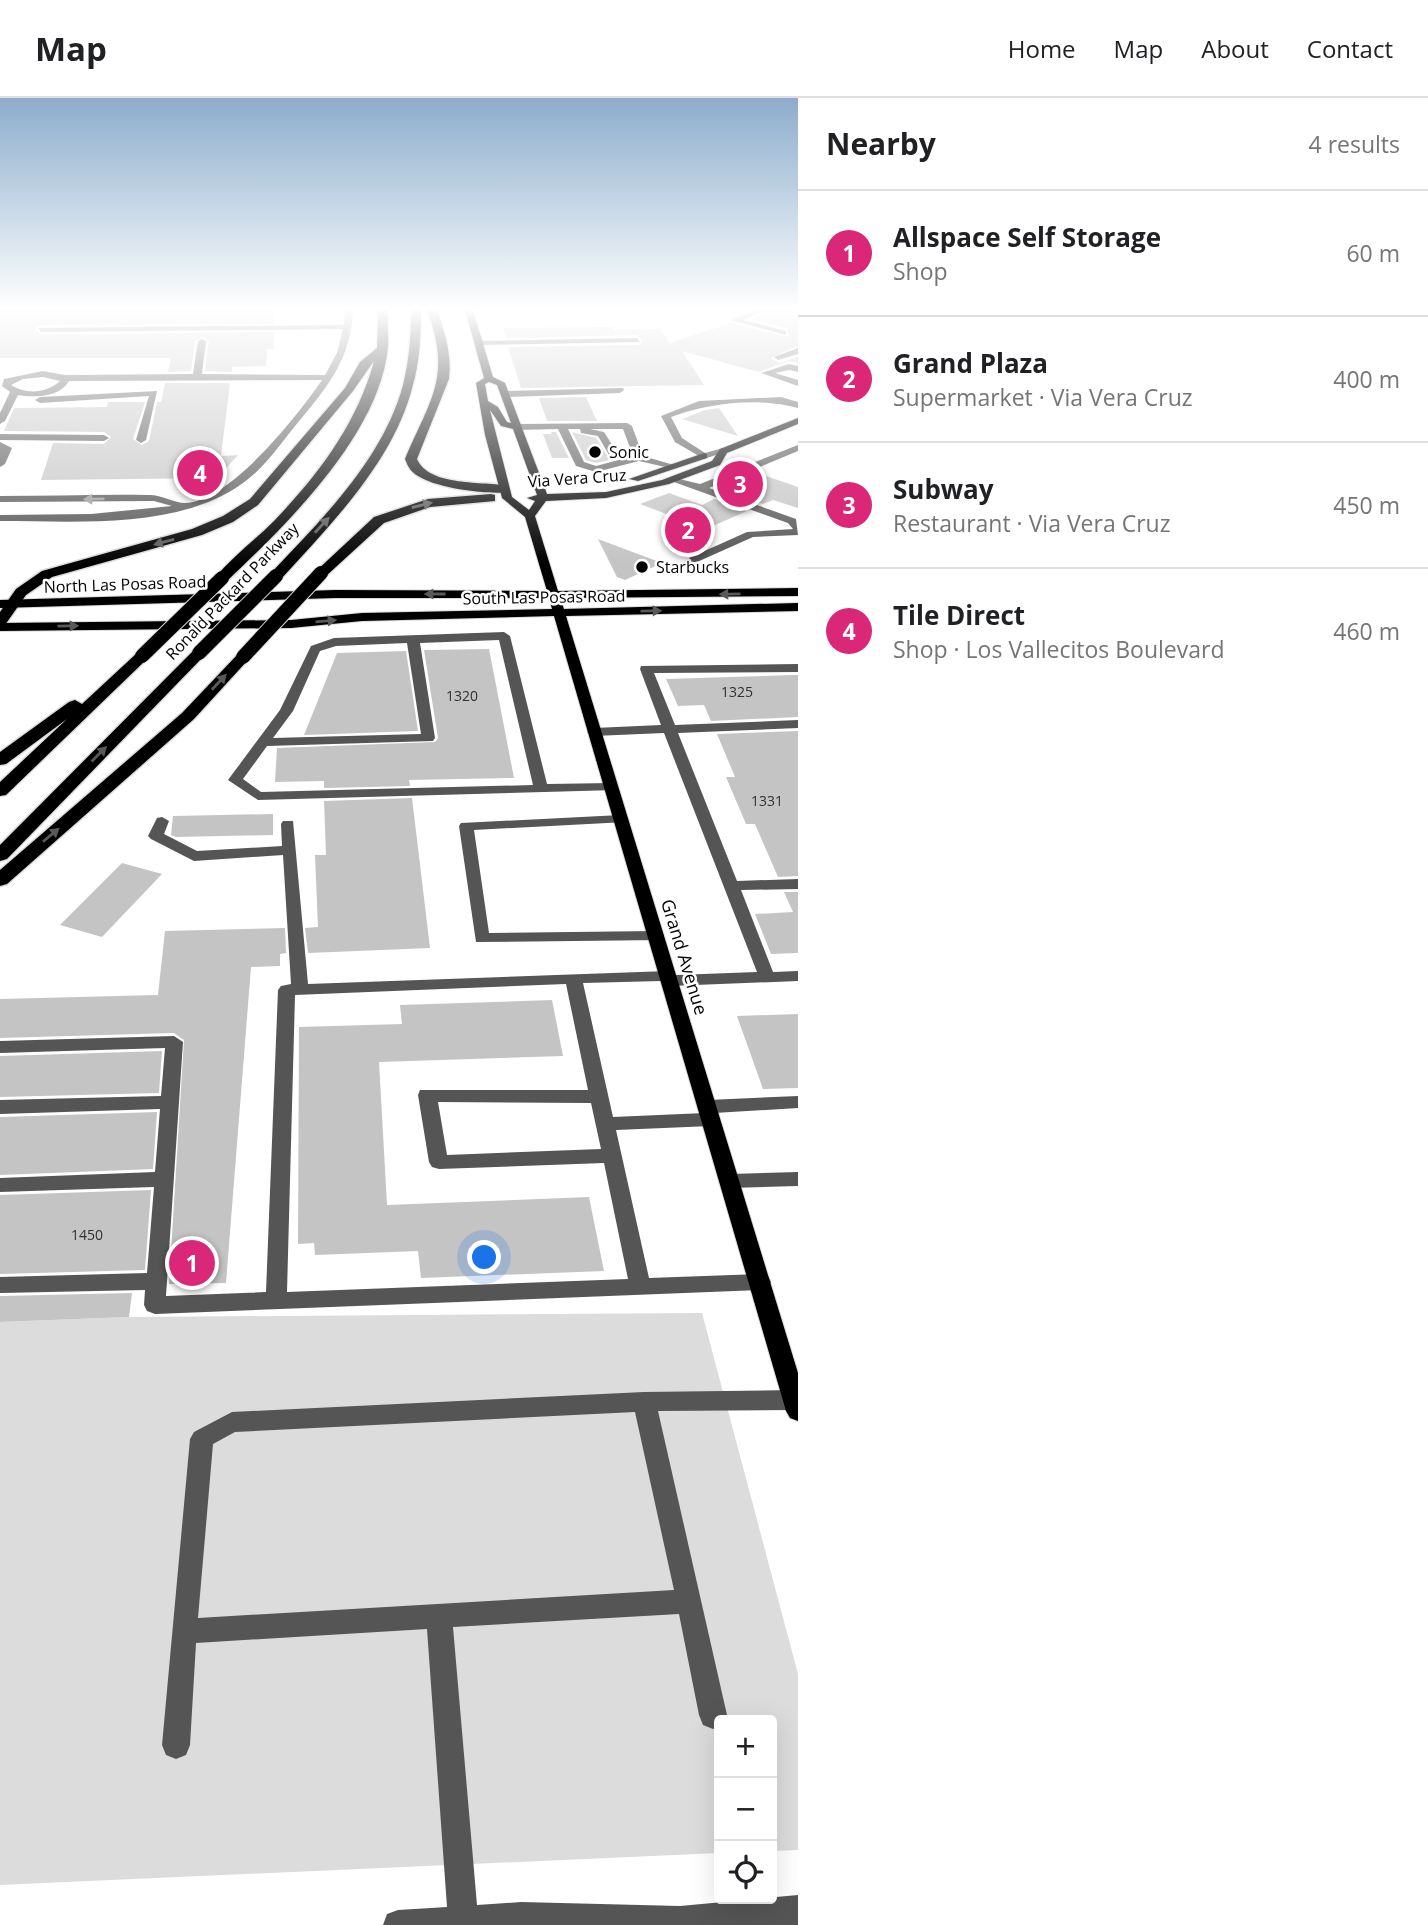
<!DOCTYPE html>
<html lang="en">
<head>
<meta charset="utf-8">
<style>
	body { margin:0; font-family:"Open Sans",sans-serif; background:#f2f2f2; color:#202124 }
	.controls { position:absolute; right:21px; bottom:21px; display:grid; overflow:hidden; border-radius:7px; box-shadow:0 7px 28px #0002 }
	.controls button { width:63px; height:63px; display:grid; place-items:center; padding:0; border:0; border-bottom:2px solid #e0e0e0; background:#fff; color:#202124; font:35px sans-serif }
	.you { position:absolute; left:485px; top:1160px; width:24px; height:24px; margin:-18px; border:5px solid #fff; border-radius:50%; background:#1a73e8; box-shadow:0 0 0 10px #1a73e833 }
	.badge { display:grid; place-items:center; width:46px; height:46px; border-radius:50%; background:#db2777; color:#fff; font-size:23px; font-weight:700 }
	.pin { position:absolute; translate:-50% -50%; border:4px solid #fff; box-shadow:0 2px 7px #0006 }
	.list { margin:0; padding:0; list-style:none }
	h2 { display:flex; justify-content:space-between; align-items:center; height:91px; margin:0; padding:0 28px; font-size:30px }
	h2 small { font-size:23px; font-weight:400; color:#757577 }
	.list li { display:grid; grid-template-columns:46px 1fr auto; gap:21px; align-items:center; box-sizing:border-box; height:126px; padding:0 28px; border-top:2px solid #e0e0e0 }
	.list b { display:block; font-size:26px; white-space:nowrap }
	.list p { margin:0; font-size:23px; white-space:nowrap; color:#757577 }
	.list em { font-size:23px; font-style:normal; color:#757577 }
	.icon { flex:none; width:38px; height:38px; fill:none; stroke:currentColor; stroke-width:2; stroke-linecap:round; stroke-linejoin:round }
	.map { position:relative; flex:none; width:798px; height:1827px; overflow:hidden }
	header { display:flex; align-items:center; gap:42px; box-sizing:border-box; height:98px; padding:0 35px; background:#fff; border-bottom:2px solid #e0e0e0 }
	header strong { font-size:33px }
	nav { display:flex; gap:38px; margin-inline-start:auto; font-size:24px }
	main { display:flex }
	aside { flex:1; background:#fff }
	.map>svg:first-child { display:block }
</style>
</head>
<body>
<header>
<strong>Map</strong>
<nav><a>Home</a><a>Map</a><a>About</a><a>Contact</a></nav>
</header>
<main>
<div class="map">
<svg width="798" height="1827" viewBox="0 0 798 1827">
	<rect width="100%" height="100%" fill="#fff"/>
	<!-- green -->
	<polygon fill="#dcdcdc" points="702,1215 798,1576 798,1752 772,1753 772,1622 719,1622 719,1755 0,1787 0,1224 129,1219"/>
	<!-- building -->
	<g fill="#c4c4c4">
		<polygon points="0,212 274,212 274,225 38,227 35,230 41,237 274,234 274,251 267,251 266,268 232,269 232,274 205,273 209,243 203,239 195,243 191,273 168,274 171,260 0,260"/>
		<polygon points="771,212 798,212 798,248 771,260 779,265 798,259 798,265 788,263 759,274 682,253 704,287 521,290 508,249 640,247 642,242 637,237 506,240 503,230 613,229 615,232 660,231 670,245 731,225 788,239 787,230 751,221"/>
		<polygon points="165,285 230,285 221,358 238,357 217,380 41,382 53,345 104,346 111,339 104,334 4,333 14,310 107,309 108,304 145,304 133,341 142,347 149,343 157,304 161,304"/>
		<polygon points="586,299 597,323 547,323 539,300"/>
		<polygon points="719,310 738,338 682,321 705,312"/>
		<polygon points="551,334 556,334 569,360 552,360 543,336 552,336"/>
		<polygon points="572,334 596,340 610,362 596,365 586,362"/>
		<polygon points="766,378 798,389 798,410 773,402 763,406 729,394"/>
		<polygon points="669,395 702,407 714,401 747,413 706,431 640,406"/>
		<polygon points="598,441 662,465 625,482 617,479"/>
		<polygon points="489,551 514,680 409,682 410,688 324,690 324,683 275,684 277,650 435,644 438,640 424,552"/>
		<polygon points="406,553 418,633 304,637 337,555"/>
		<polygon points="794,577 798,577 798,619 711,623 704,607 678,608 666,581"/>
		<polygon points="798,633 798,778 778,779 755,726 746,726 726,679 735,679 717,636"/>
		<polygon points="412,700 430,850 308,855 305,830 318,829 315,757 326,757 324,703"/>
		<polygon points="273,716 273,737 176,739 171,737 173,718"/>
		<polygon points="122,765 162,776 102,839 60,827"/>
		<polygon points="784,794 798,794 798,855 771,856 755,816 793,814"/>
		<polygon points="285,830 286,855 280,856 280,868 251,869 226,1185 169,1186 184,942 174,935 0,940 0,901 158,897 165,833"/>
		<polygon points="552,902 563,958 379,964 387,1107 589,1099 604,1173 421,1180 418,1153 315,1157 314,1145 298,1146 299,929 402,926 400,907"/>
		<polygon points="798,916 798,990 763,991 737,918"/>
		<polygon points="162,953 159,995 0,999 0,958"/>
		<polygon points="157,1014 153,1071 0,1077 0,1019"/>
		<polygon points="151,1092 145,1172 0,1176 0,1097"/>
		<polygon points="132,1195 129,1219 0,1224 0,1198"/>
	</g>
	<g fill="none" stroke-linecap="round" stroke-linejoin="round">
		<defs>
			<g id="major">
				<path d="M465,212H473L493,279L505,285L547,396L606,394L662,382L712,363L720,351L798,320V326L727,355L720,367L669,386L606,400L546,403L535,418L558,493L798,490V498L560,500L564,511L798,505V513L566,518L798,1275V1323L790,1320L786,1313L554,518L362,523L291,530L0,533V525L291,522L362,515L552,511L549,500H336L0,510V502L336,492L547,493L525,419L502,400L485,337L476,285L484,280ZM489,284L497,287L511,325L507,324L498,309L488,303L485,286ZM490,312L501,328L513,331L537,397L527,400L535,403L529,412L512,399Z"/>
				<polygon points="704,355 707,356 707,360 638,383 629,381"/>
			</g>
			<g id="highway">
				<path d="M378,212H388C387,224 389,238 388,249C380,336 287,426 227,483H217L215,480C232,459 255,442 274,423C318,377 357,326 374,263L353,293L258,407L233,424L202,437L52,479L26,497L5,527L0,528V514L16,491L42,473L192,431L223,418L250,401L345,290L360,264L377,250Z"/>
				<path d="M411,212H421C421,238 420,262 413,287C394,363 332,425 281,481H271V475C322,421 383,361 403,287C409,262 411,238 411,212Z"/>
				<path d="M427,212H437C445,235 452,256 449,281L417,361C429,389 484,383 509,388V394C488,397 436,390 418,378C411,374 408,369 405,361C431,300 452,279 427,212Z"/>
				<polygon points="491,396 495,397 495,403 430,409 384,425 326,478 321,479 314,475 374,419 428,401"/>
				<polygon points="199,550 207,555 204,558 7,761 0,763 0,747 194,552"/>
				<polygon points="142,553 150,558 147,561 6,697 0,698 0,684 67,621 6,666 0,667 0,654 69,604 75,602 82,606 137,555"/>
				<polygon points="243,554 251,559 248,562 194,621 7,786 0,788 0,772 182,615 238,556"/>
			</g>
		</defs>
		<!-- major casing -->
		<use href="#major" stroke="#dbdbdb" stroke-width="2"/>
		<!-- highway casing -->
		<use href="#highway" stroke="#dbdbdb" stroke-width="3"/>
		<!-- minor -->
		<g fill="#555" fill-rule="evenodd">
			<path d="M345,212H353C351,260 329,287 300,322C282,343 266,369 243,385C179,432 75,423 0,423V417L91,416L172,408L154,403L0,404V398C50,398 100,396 150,397C161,397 175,405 185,405C230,404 298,317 322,282L69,283C60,299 36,300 18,297L5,323L0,326V315L10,294L2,288L4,281L43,273L65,277L193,276L198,243L202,241L206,243L202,276L325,277L337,255L343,231L41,234L38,230L344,227ZM43,279L60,283C47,295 26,297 11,287L23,281Z"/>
			<polygon points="756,212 767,212 743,222 786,233 786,237 731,222"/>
			<polygon points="637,240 640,244 478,247 474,245 478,243"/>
			<polygon points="798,250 798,256 778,262 774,259"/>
			<polygon points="789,266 798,268 798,274 789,272 775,275 798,282 798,288 761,275"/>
			<polygon points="623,290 624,292 620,295 505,299 501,296 505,293"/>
			<polygon points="157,293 146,342 141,345 136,342 149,298 40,305 35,302 40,299"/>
			<path d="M781,299L798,304V310C758,299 709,305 671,319L682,340L705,355L723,350L728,353L704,361L675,344L661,318L699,303Z"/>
			<path d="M627,325L632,328L643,358L674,367V371L639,363L596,374L576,368L558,331L517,332L512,329L517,326ZM568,331H580L581,335L598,338L609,357L626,360L596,368L584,364ZM590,331H623L632,355L616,353L604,334Z"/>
			<polygon points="0,336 104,337 109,340 104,343 0,342"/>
			<polygon points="0,344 12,350 5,366 0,369"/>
			<polygon points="798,347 798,353 709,390 796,421 798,437 753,439 697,464 689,464 689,460 747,434 793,431 788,425 671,383 671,379 700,386"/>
			<path d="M504,534L510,538L547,686L611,685L616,686L618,689L616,692L258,702L228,682L280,612L311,548L334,540ZM499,542L533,687L261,694L243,681L267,648L433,643L435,640L420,545ZM407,545L421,636L273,640L293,613L320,553L336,548Z"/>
			<path d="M798,566V574L654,575L675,627L798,622V630L678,635L737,783L798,781V791L741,792L773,874L798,873V883L670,888L662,883L583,885L613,1019L705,1015L699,1009L701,1004L708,1002L798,998V1010L714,1015L720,1021L718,1026L711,1028L616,1032L649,1180L760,1176L768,1178L771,1184L768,1190L760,1192L155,1216L147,1213L144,1207L145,1192L0,1195V1179L147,1175L154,1089L0,1094V1080L155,1074L160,1011L0,1016V1002L161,998L165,950L0,955V943L174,938L183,944L166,1198L266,1194L278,892L281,888L291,886L283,757L194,763L151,741L148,738L157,720L162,719L169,723L164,736L197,753L282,748L281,726L283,723H293L308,886L668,873L676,877L757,874L664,635L594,638L587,634L594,630L661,627L640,571L641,568ZM566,886L588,992H420L418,997L429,1064L432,1069L439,1071L604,1065L628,1181L287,1194L295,897ZM438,1004L591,1005L601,1051L447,1057Z"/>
			<polygon points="621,717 626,718 628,721 626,724 474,732 489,835 656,833 662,834 664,838 662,842 476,844 459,728 461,725"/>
			<polygon points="798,1074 798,1088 730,1090 723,1088 720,1083 723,1078 730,1076"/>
			<path d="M794,1292L798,1294V1310L794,1312L658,1313L727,1617L724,1622H719V1628L713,1631L703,1627L699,1617L679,1516L453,1529L477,1807L521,1804L680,1808L798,1797V1827H383L387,1816L398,1812L447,1809L427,1531L196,1545L190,1647L186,1657L176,1661L166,1657L162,1647L190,1341L194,1334L232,1314L644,1294ZM635,1314L674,1492L198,1520L213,1346L235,1334Z"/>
		</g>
		<!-- major -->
		<use href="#major" fill="#000" fill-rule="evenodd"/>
		<!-- highway -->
		<use href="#highway" fill="#000" fill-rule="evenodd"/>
		<defs>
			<g id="highway-bridge">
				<polyline points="199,555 276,478"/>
				<polyline points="142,558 222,480"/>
				<polyline points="243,559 321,475"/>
			</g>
		</defs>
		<!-- highway-bridge casing -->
		<use href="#highway-bridge" stroke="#dbdbdb" stroke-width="16" stroke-linecap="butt"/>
		<!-- highway-bridge -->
		<use href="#highway-bridge" stroke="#000" stroke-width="14"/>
	</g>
	<!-- one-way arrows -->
	<defs><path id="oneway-solid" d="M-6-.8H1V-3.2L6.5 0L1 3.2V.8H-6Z" transform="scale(1.75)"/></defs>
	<use fill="#999" href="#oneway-solid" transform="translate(94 401) rotate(179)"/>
	<g fill="#595959">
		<use href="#oneway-solid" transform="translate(422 407) rotate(-14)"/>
		<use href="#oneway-solid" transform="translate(322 427) rotate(-47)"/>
		<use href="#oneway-solid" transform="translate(164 444) rotate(165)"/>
		<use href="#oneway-solid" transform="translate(435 496) rotate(180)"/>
		<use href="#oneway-solid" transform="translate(730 496) rotate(179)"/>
		<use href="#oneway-solid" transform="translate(651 513) rotate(-1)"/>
		<use href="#oneway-solid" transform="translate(326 523) rotate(-5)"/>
		<use href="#oneway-solid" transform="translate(68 528) rotate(-1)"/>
		<use href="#oneway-solid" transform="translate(219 584) rotate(-47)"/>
		<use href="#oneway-solid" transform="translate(99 656) rotate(-45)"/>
		<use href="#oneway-solid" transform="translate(51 737) rotate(-40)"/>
	</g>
	<!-- sky -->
	<linearGradient id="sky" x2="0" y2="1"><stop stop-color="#8cadcc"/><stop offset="0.45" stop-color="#fff"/><stop offset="1" stop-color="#fff" stop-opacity="0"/></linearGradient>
	<rect width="798" height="468" fill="url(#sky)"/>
	<!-- markers -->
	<g fill="#000" stroke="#fff" stroke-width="2.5">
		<circle cx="595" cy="354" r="7"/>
		<circle cx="642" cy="469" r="7"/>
	</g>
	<g text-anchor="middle" stroke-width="5" stroke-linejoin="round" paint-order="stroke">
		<!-- number labels -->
		<g font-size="14" fill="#313131">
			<text x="737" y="599">1325</text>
			<text x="462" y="603">1320</text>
			<text x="767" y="708">1331</text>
			<text x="87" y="1142">1450</text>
		</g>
		<!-- far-poi labels -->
		<g font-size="16" fill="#000" stroke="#fff" text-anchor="start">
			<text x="609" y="360">Sonic</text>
			<text x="656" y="475">Starbucks</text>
		</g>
		<!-- far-street labels -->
		<g font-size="16" fill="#000" stroke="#fff">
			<text transform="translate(577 380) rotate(-4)" y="6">Via Vera Cruz</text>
			<text transform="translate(125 486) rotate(-2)" y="6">North Las Posas Road</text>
			<text transform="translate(232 493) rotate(-46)" y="6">Ronald Packard Parkway</text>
			<text transform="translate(544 499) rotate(-1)" y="6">South Las Posas Road</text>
		</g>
		<!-- street labels -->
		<g font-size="18" fill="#000" stroke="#fff">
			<text transform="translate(684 859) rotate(73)" y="6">Grand Avenue</text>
		</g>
	</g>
</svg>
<div class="controls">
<button>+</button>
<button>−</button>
<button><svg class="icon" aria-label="locate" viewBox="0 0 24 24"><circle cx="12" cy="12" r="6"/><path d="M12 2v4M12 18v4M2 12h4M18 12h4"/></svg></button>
</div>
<div class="you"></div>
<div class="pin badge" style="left:192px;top:1165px">1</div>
<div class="pin badge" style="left:688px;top:432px">2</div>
<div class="pin badge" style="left:740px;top:386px">3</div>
<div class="pin badge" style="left:200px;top:375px">4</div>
</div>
<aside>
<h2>Nearby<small>4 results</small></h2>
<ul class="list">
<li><span class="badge">1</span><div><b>Allspace Self Storage</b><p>Shop</p></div><em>60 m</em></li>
<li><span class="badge">2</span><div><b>Grand Plaza</b><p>Supermarket · Via Vera Cruz</p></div><em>400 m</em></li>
<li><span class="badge">3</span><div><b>Subway</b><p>Restaurant · Via Vera Cruz</p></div><em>450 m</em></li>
<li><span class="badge">4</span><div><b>Tile Direct</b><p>Shop · Los Vallecitos Boulevard</p></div><em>460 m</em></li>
</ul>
</aside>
</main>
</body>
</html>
